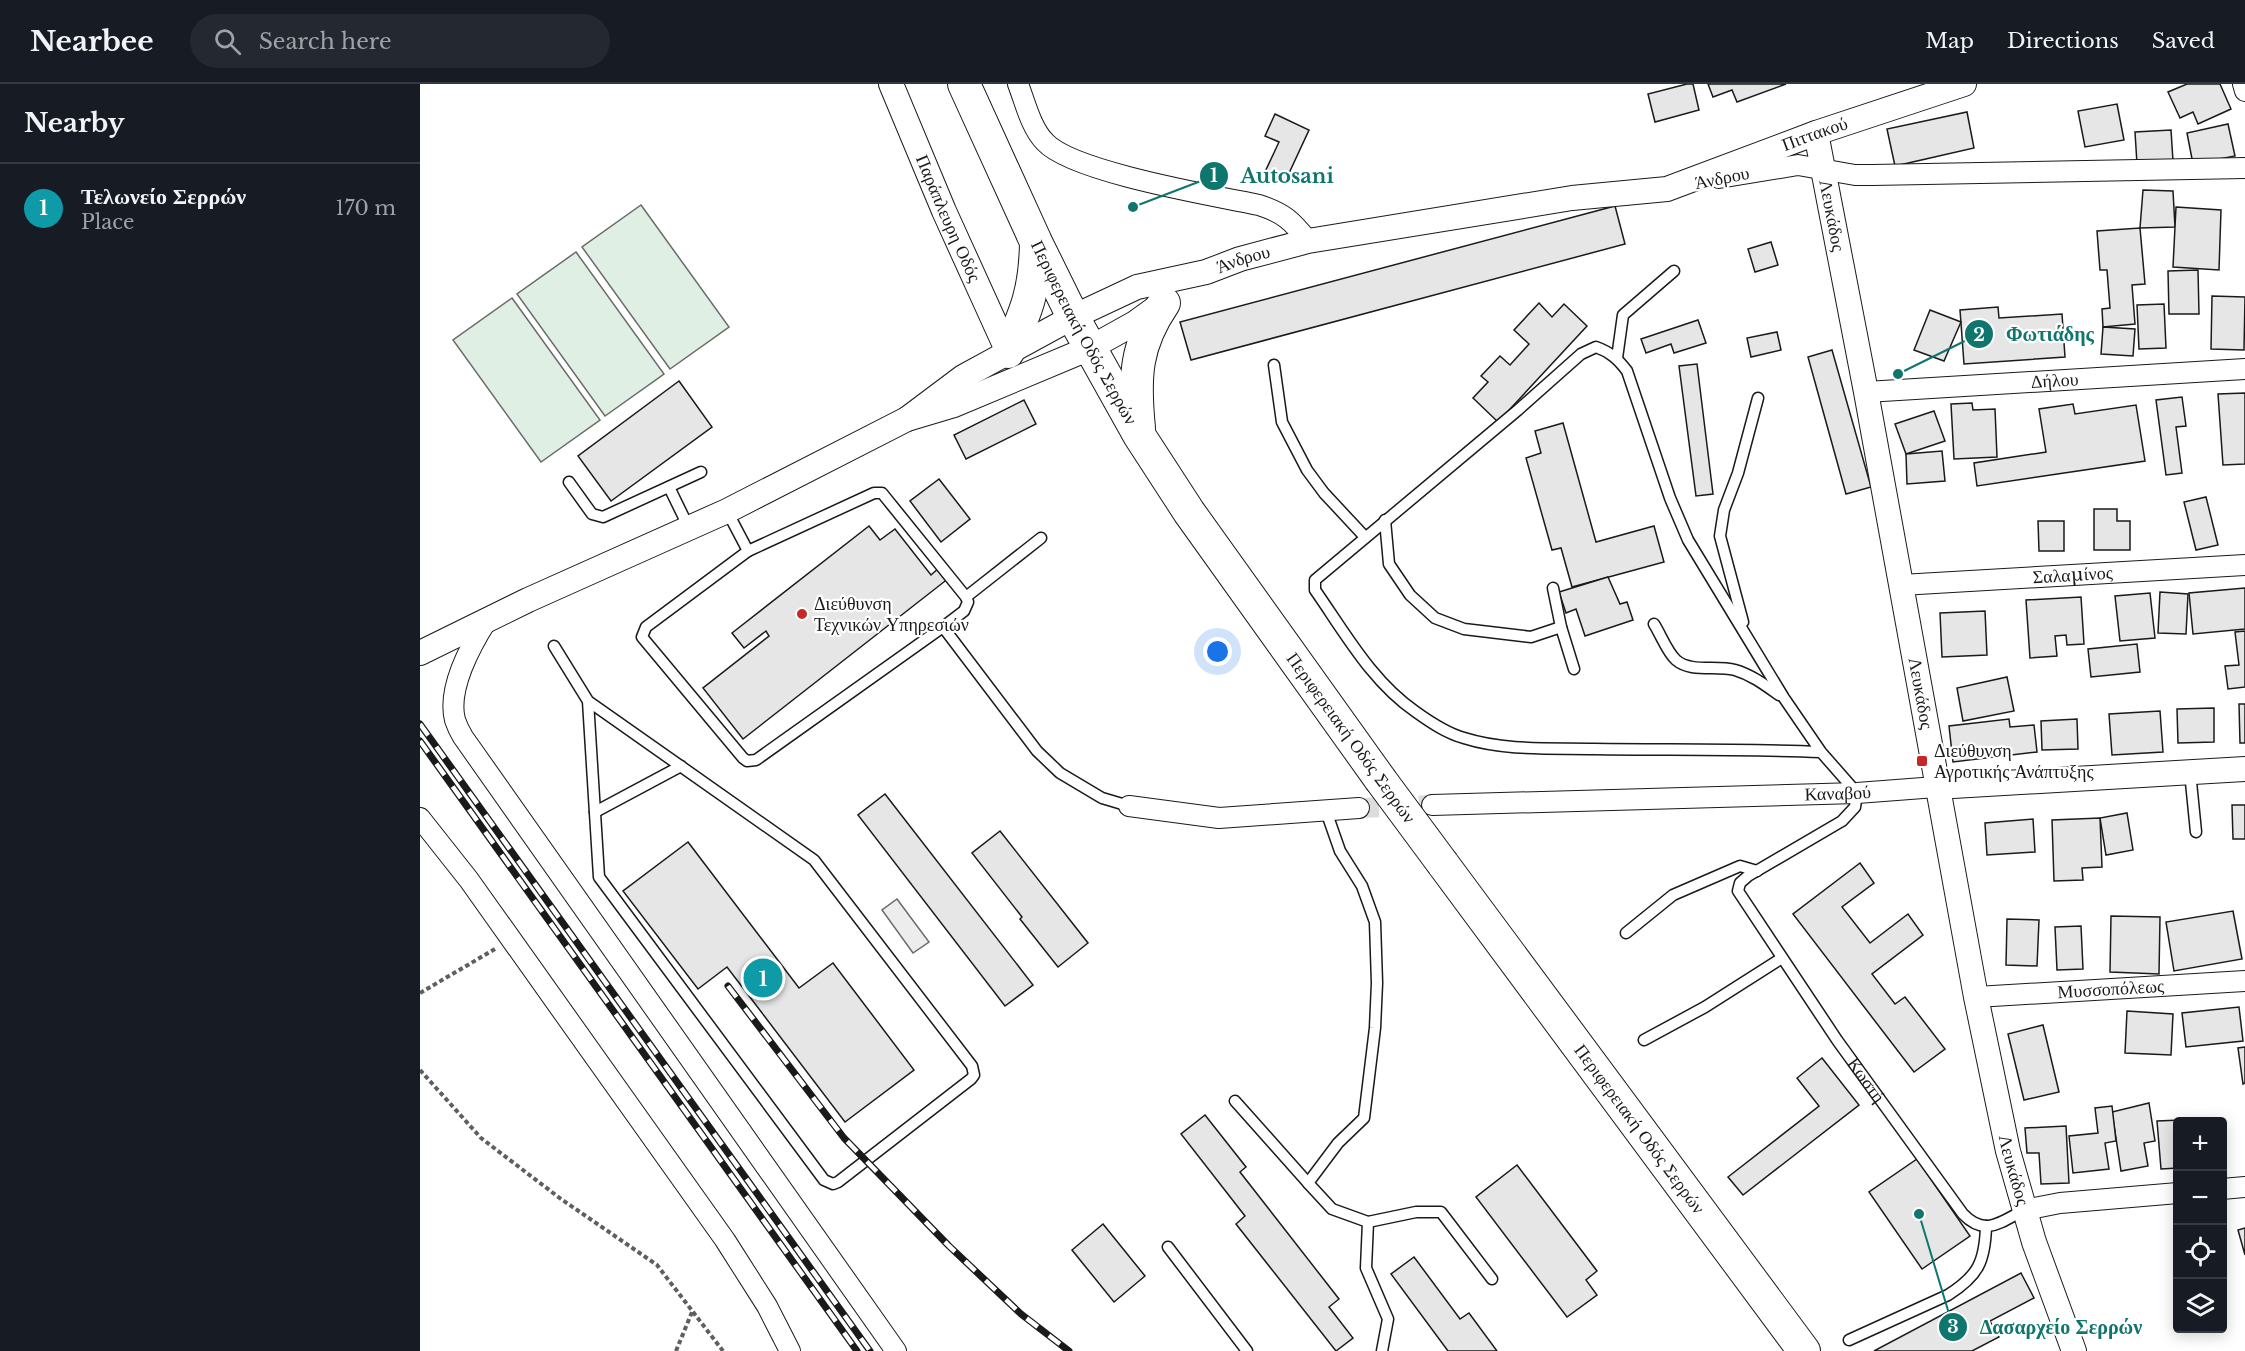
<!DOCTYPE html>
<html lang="en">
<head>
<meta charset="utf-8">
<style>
	body { margin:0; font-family:"Libre Baskerville",serif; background:#242831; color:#f1f3f6 }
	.controls { position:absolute; right:18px; bottom:18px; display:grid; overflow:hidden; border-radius:6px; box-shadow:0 3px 15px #0003 }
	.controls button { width:54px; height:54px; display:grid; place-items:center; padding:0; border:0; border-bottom:2px solid #363941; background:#171b24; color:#f1f3f6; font:30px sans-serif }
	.you { position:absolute; left:798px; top:568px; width:21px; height:21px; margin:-15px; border:4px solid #fff; border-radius:50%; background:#1a73e8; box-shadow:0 0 0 9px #1a73e833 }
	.badge { display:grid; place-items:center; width:39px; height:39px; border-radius:50%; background:#0f766e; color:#fff; font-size:20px; font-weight:700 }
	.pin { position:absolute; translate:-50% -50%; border:3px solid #fff; box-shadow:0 2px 6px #0006 }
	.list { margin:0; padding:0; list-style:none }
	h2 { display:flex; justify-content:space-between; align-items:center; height:78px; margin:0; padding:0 24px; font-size:26px }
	h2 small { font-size:20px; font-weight:400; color:#9ea1a6 }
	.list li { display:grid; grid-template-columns:39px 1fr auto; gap:18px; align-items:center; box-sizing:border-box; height:90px; padding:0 24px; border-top:2px solid #363941 }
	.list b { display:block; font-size:22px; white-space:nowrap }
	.list p { margin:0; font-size:20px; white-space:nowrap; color:#9ea1a6 }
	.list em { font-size:20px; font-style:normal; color:#9ea1a6 }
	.icon { flex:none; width:33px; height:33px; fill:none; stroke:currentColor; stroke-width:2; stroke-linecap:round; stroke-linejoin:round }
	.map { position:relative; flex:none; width:1825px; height:1267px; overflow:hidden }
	header { display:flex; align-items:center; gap:36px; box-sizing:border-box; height:84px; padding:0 30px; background:#171b24; border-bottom:2px solid #363941 }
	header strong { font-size:28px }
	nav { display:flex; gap:33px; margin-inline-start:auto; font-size:21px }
	.search { width:420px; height:54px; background:#242831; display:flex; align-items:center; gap:15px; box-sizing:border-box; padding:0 21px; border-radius:33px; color:#9ea1a6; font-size:22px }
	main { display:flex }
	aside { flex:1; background:#171b24 }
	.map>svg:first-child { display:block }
</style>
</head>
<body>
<header>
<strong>Nearbee</strong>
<div class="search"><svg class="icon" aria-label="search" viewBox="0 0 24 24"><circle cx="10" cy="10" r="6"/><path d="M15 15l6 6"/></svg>Search here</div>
<nav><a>Map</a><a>Directions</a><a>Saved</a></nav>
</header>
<main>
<aside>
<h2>Nearby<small></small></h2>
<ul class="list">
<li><span class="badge" style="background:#0f9aa8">1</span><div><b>Τελωνείο Σερρών</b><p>Place</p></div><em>170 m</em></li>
</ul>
</aside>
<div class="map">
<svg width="1825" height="1267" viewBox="0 0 1825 1267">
	<rect width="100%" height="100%" fill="#fff"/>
	<!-- green -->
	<g fill="#e0efe3" stroke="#6a6a6a" stroke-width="1.5">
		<polygon points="221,121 309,243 250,285 162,163"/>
		<polygon points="156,168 244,290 185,332 97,210"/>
		<polygon points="92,214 180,336 121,378 33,256"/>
	</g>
	<!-- parking -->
	<polygon fill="#ededed" stroke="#6a6a6a" stroke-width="1.5" points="477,815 509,858 493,869 462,826"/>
	<!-- building -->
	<g fill="#e6e6e6" stroke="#1a1a1a" stroke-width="1.5">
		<polygon points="1267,0 1273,0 1279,26 1235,38 1228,10"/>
		<polygon points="1288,0 1366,0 1317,18 1312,6 1293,13"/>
		<polygon points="1767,0 1800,0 1811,25 1778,40 1773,28 1760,34 1748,8"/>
		<polygon points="1697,20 1704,56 1665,63 1658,27"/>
		<polygon points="1547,28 1554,64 1475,82 1467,45"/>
		<polygon points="855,30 889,46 864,100 844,90 859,58 845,52"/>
		<polygon points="1808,40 1815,72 1773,80 1767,49"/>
		<polygon points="1751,46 1753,77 1717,80 1715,48"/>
		<polygon points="1723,106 1753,107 1755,143 1720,144"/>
		<polygon points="1195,122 1205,160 771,276 760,238"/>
		<polygon points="1756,123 1801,126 1799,186 1753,183"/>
		<polygon points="1720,144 1725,200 1712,201 1715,240 1683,243 1682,225 1690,224 1687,186 1680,186 1677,147"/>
		<polygon points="1351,158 1358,181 1335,188 1328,165"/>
		<polygon points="1778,186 1779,230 1749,230 1748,187"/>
		<polygon points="1792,212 1825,213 1824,266 1791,265"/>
		<polygon points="1119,219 1132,233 1144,220 1167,242 1078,338 1053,314 1068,298 1061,292 1080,272 1090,281 1109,260 1094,246"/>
		<polygon points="1744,220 1746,264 1719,265 1717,221"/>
		<polygon points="1578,223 1579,234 1642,230 1645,273 1544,280 1540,226"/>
		<polygon points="1510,226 1541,238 1524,277 1494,266"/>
		<polygon points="1278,236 1286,259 1254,269 1251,260 1226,269 1221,255"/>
		<polygon points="1683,243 1715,245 1713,272 1681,270"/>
		<polygon points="1357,248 1361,266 1331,273 1327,254"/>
		<polygon points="1412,266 1451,403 1426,410 1388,273"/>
		<polygon points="1277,280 1293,410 1276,412 1259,282"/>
		<polygon points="259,297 292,343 191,417 158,372"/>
		<polygon points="1825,309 1825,380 1803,381 1798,310"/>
		<polygon points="1762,313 1766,342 1756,343 1762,389 1746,391 1736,316"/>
		<polygon points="604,316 616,340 546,375 534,351"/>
		<polygon points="1552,319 1553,326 1575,325 1577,373 1534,375 1531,320"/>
		<polygon points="1653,320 1655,330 1716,321 1725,377 1557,402 1554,379 1626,368 1619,325"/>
		<polygon points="1514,327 1525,357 1486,370 1475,340"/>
		<polygon points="1143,339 1176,458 1234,442 1244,478 1152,503 1141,464 1132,466 1106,374 1121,369 1115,347"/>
		<polygon points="1522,367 1525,397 1487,400 1486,370"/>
		<polygon points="519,395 550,435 521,458 490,417"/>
		<polygon points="1786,413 1798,461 1776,466 1764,418"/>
		<polygon points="1674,425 1697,425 1697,437 1710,437 1710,466 1674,466"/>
		<polygon points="1618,437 1644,437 1644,467 1619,467"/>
		<polygon points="449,442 460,456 475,445 511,491 520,483 529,494 323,655 283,604 349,552 346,547 324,564 312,549"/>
		<polygon points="1188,493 1200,520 1207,518 1213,536 1165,552 1156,525 1146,529 1139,508"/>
		<polygon points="1825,504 1825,545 1773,550 1769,509"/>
		<polygon points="1740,508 1768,510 1766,550 1738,549"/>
		<polygon points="1730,509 1735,554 1700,557 1695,512"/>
		<polygon points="1661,513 1664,560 1647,561 1646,551 1635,552 1637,572 1610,574 1606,516"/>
		<polygon points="1565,527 1567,571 1522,573 1520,529"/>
		<polygon points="1825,547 1825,603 1808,605 1805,582 1819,581 1815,548"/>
		<polygon points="1717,560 1720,588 1671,593 1668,565"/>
		<polygon points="1587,593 1594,627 1543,637 1537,604"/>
		<polygon points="1819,620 1825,620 1825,659 1820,659"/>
		<polygon points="1794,624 1794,658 1758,659 1757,625"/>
		<polygon points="1740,627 1743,668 1692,671 1689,630"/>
		<polygon points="1589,635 1590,643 1614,641 1617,668 1533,678 1529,642"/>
		<polygon points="1657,635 1658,665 1622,666 1621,637"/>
		<polygon points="465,710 613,901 585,922 438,731"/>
		<polygon points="1812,721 1825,721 1825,755 1813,755"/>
		<polygon points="1707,729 1713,766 1686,771 1680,734"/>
		<polygon points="1680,734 1682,783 1662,784 1663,796 1634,797 1632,736"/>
		<polygon points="1613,735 1615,768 1567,771 1565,739"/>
		<polygon points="580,747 668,859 638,883 600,835 602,833 552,769"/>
		<polygon points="268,758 379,904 413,879 494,986 425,1038 307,883 278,905 203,807"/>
		<polygon points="1440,779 1454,799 1422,823 1450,859 1488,830 1503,851 1452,890 1475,920 1485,913 1525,965 1494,988 1373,830"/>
		<polygon points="1813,827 1822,875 1754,887 1746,838"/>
		<polygon points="1691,832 1740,833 1739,890 1690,888"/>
		<polygon points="1587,835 1619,836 1617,882 1586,881"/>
		<polygon points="1661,842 1663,885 1637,886 1635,843"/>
		<polygon points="1819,923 1823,957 1766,963 1762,929"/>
		<polygon points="1707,927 1753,930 1751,971 1705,969"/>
		<polygon points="1623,941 1639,1008 1604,1016 1588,950"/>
		<polygon points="1825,963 1825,999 1823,1000 1818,964"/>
		<polygon points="1402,974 1439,1021 1323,1111 1308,1093 1399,1022 1377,994"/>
		<polygon points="1729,1019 1735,1057 1724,1059 1728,1082 1701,1087 1692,1028"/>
		<polygon points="1692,1022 1696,1057 1685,1059 1689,1085 1653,1089 1649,1052 1678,1049 1675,1024"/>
		<polygon points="785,1031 826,1083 820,1088 919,1215 909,1223 933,1254 916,1267 816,1140 825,1132 761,1050"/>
		<polygon points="1761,1036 1761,1038 1758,1038 1758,1084 1741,1085 1737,1037"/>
		<polygon points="1646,1042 1649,1099 1621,1100 1619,1069 1607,1069 1605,1044"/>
		<polygon points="1497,1075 1550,1152 1502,1185 1449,1108"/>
		<polygon points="1097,1081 1177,1187 1166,1196 1177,1211 1147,1233 1056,1113"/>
		<polygon points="683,1140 725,1192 694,1218 652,1166"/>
		<polygon points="1825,1144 1825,1171 1818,1146"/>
		<polygon points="994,1173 1040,1235 1049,1229 1077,1267 1028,1267 971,1190"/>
		<polygon points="1601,1189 1614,1214 1570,1237 1579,1253 1552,1267 1454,1267"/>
	</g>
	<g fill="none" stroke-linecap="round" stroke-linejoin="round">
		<!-- minor-tunnel -->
		<polyline stroke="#ddd" stroke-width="20" stroke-dasharray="20 10" stroke-linecap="butt" points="939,724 1012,721"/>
		<defs>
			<g id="service">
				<polyline points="1197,274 1203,231 1254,187"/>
				<polyline points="854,281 862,338 887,386 904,409 945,453"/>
				<polyline points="149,398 172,430 183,433 281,388"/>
				<polyline points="249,403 269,444"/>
				<polyline points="307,427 328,467 226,543 222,553 323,674 327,677 336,676 523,543 617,667 640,689 682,714 709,722"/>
				<polyline points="965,436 969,480 990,511 1015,534 1044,545 1111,553 1141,543 1154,585"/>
				<polyline points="328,467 454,409 462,409 546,513 548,518 544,527 523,543"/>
				<polyline points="1133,504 1141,543"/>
				<polyline points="546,513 621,454"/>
				<polyline points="1323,538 1300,452 1304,426 1318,389 1338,314"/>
				<path d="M1234,540C1241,551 1247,568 1256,576C1271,589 1296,581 1315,586C1332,591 1345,601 1359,611"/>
				<polyline points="134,562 168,617 394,776 552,982 554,991 551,995 418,1098 413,1100 404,1096 179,793 168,617"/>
				<path id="s1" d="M1401,668C1326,665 1250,666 1174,665C1131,664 1085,667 1044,654C1026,649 1010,638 996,628C952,598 925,549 895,506V496L1098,326L1161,270L1176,263C1190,268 1198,275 1207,287L1250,414L1268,456L1364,614L1401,668L1437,709L1435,723L1422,737L1328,792L1320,799L1318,807L1417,956L1543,1130C1565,1153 1581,1138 1604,1126"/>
				<polyline points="1770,688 1776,748"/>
				<polyline points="906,727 920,767 942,802 955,838 957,899 955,944 944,1034 918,1059 888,1099 912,1125 948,1138 996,1128 1021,1128 1072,1195"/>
				<polyline points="175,728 261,682"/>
				<polyline points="1206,849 1253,811 1320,782 1337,787"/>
				<polyline points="1224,956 1285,923 1362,874"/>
				<polyline points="815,1017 888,1099"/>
				<polyline points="948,1138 946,1184 968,1235 962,1267"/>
				<polyline points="748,1163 827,1267"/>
				<path d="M1429,1256L1528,1211C1558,1192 1565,1178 1566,1142"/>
			</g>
			<g id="minor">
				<path d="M598,0C605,18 611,44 625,58C652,88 795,112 839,121C864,129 872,137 888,157"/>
				<polyline points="1823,0 1825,7"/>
				<polyline points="1299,94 1378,81 1435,91 1452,91 1825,84"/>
				<path id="s2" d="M1446,308L1825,285"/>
				<path id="s3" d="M1481,501L1825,481"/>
				<path d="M67,536C51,561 27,605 35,636C37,642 40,648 43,653L476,1267"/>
				<path id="s4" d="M1012,721L1437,709L1516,703"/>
				<polyline points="709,722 799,734 939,724"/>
				<polyline points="0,734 49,796 305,1156 347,1222 370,1267"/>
				<path id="s5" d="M1556,913L1825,897"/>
				<polyline points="1802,1105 1825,1103"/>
				<polyline points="1604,1126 1640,1119 1758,1109"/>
			</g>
			<g id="tertiary">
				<path id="s6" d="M471,0L524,127L588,268"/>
				<path id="s7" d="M1396,49L1446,308L1556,913L1588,1067L1614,1158L1654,1267"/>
				<path id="s8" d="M487,335L543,293L653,233L717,203L786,188L820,175L888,157L1152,114L1247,105L1396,49L1544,0"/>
				<polyline points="0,569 108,516 307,427 487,335 534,321 670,264 715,239 740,221"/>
				<polyline points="1516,703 1825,685"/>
			</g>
			<g id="primary">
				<path id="s9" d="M544,0L616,158L653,233L719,351L769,428L960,695"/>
				<path d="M588,268C607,226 615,206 616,159"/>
				<path d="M719,344C714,294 715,261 744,219"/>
				<path id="s10" d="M1023,780L1384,1267"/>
			</g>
		</defs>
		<!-- service casing -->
		<use href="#service" stroke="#1a1a1a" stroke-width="13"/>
		<!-- minor casing -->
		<use href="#minor" stroke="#1a1a1a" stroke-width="22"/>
		<!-- tertiary casing -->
		<use href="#tertiary" stroke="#1a1a1a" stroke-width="26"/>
		<!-- primary casing -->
		<use href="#primary" stroke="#1a1a1a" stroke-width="34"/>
		<!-- path -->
		<g stroke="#5f5f5f" stroke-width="4" stroke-dasharray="4.5 3" stroke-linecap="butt">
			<polyline points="0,909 75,865"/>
			<polyline points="0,986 61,1054 141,1115 237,1181 303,1267"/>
			<polyline points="256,1267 272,1228"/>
		</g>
		<!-- service -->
		<use href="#service" stroke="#fff" stroke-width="10"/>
		<!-- minor -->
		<use href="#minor" stroke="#fff" stroke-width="20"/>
		<!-- tertiary -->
		<use href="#tertiary" stroke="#fff" stroke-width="24"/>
		<!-- primary -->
		<use href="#primary" stroke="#fff" stroke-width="32"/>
		<defs>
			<g id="rail">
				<polyline points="0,640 450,1267"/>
				<polyline points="0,657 437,1267"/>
				<polyline points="308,902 424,1054 529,1162 601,1230 649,1267"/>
			</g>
		</defs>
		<!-- rail casing -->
		<use href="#rail" stroke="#1a1a1a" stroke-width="7"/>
		<!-- rail -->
		<use href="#rail" stroke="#fff" stroke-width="4.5" stroke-dasharray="14" stroke-linecap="butt"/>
		<defs>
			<polyline id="primary-bridge" points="960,695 1023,780"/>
		</defs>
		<!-- primary-bridge casing -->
		<use href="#primary-bridge" stroke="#1a1a1a" stroke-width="34" stroke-linecap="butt"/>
		<!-- primary-bridge -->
		<use href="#primary-bridge" stroke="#fff" stroke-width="32"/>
	</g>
	<!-- markers -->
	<g fill="#c62828" stroke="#fff" stroke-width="2">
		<circle cx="382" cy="530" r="6"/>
		<rect x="1496" y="671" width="12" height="12" rx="3"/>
	</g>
	<g text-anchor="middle" stroke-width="4.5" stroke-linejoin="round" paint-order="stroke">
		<!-- street labels -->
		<g font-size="18" fill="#1a1a1a" stroke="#fff">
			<text dy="6" stroke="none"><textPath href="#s8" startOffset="964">Πιττακού</textPath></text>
			<text transform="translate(1302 94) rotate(-11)" y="6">Άνδρου</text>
			<text dy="6" stroke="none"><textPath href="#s7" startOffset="84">Λευκάδος</textPath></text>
			<text dy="6" stroke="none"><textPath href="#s6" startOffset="146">Παράπλευρη Οδός</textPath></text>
			<text dy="6" stroke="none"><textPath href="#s8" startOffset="376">Άνδρου</textPath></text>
			<text dy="6" stroke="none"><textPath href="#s9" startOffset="276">Περιφερειακή Οδός Σερρών</textPath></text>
			<text dy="6" stroke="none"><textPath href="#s2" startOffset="189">Δήλου</textPath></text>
			<text dy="6" stroke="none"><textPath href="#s3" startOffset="172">Σαλαμίνος</textPath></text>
			<text dy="6" stroke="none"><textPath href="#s7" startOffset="570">Λευκάδος</textPath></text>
			<text transform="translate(931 654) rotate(54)" y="6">Περιφερειακή Οδός Σερρών</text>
			<text dy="6" stroke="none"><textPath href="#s4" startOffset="406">Καναβού</textPath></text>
			<text dy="6" stroke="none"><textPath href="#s5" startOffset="135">Μυσσοπόλεως</textPath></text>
			<text dy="6" stroke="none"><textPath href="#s1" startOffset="1862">Κωστή</textPath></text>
			<text dy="6" stroke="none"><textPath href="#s10" startOffset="330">Περιφερειακή Οδός Σερρών</textPath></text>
			<text dy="6" stroke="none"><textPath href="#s7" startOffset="1056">Λευκάδος</textPath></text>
		</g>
		<!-- poi labels -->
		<g font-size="18" fill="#1a1a1a" stroke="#fff" text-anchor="start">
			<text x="394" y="526">Διεύθυνση<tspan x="394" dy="21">Τεχνικών Υπηρεσιών</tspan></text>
			<text x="1514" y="673">Διεύθυνση<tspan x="1514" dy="21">Αγροτικής Ανάπτυξης</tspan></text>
		</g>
	</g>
	<!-- callouts -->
	<path fill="none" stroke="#0f766e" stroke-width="2" d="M713 123L794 92M1478 290L1559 250M1499 1130L1533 1243"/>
	<g fill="#0f766e" stroke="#fff" stroke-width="2">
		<circle cx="713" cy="123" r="6"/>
		<circle cx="1478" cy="290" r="6"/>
		<circle cx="1499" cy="1130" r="6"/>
		<circle cx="794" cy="92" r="15"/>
		<circle cx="1559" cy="250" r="15"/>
		<circle cx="1533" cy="1243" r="15"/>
	</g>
	<g font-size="18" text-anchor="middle" font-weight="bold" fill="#fff">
		<text x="794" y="98">1</text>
		<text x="1559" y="257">2</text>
		<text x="1533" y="1249">3</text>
	</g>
	<g font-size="20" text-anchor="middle" font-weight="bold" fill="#0f766e" stroke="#fff" stroke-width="4.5" stroke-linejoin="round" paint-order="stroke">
		<text x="867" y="99">Autosani</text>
		<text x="1630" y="257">Φωτιάδης</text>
		<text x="1641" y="1250">Δασαρχείο Σερρών</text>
	</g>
</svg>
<div class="controls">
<button>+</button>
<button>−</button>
<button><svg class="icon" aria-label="locate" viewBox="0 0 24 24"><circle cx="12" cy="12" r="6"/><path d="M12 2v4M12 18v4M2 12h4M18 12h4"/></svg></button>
<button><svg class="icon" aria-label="layers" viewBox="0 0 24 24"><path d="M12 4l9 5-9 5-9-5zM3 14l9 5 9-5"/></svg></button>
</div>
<div class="you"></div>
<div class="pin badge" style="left:343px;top:894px;background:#0f9aa8">1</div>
</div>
</main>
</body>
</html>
